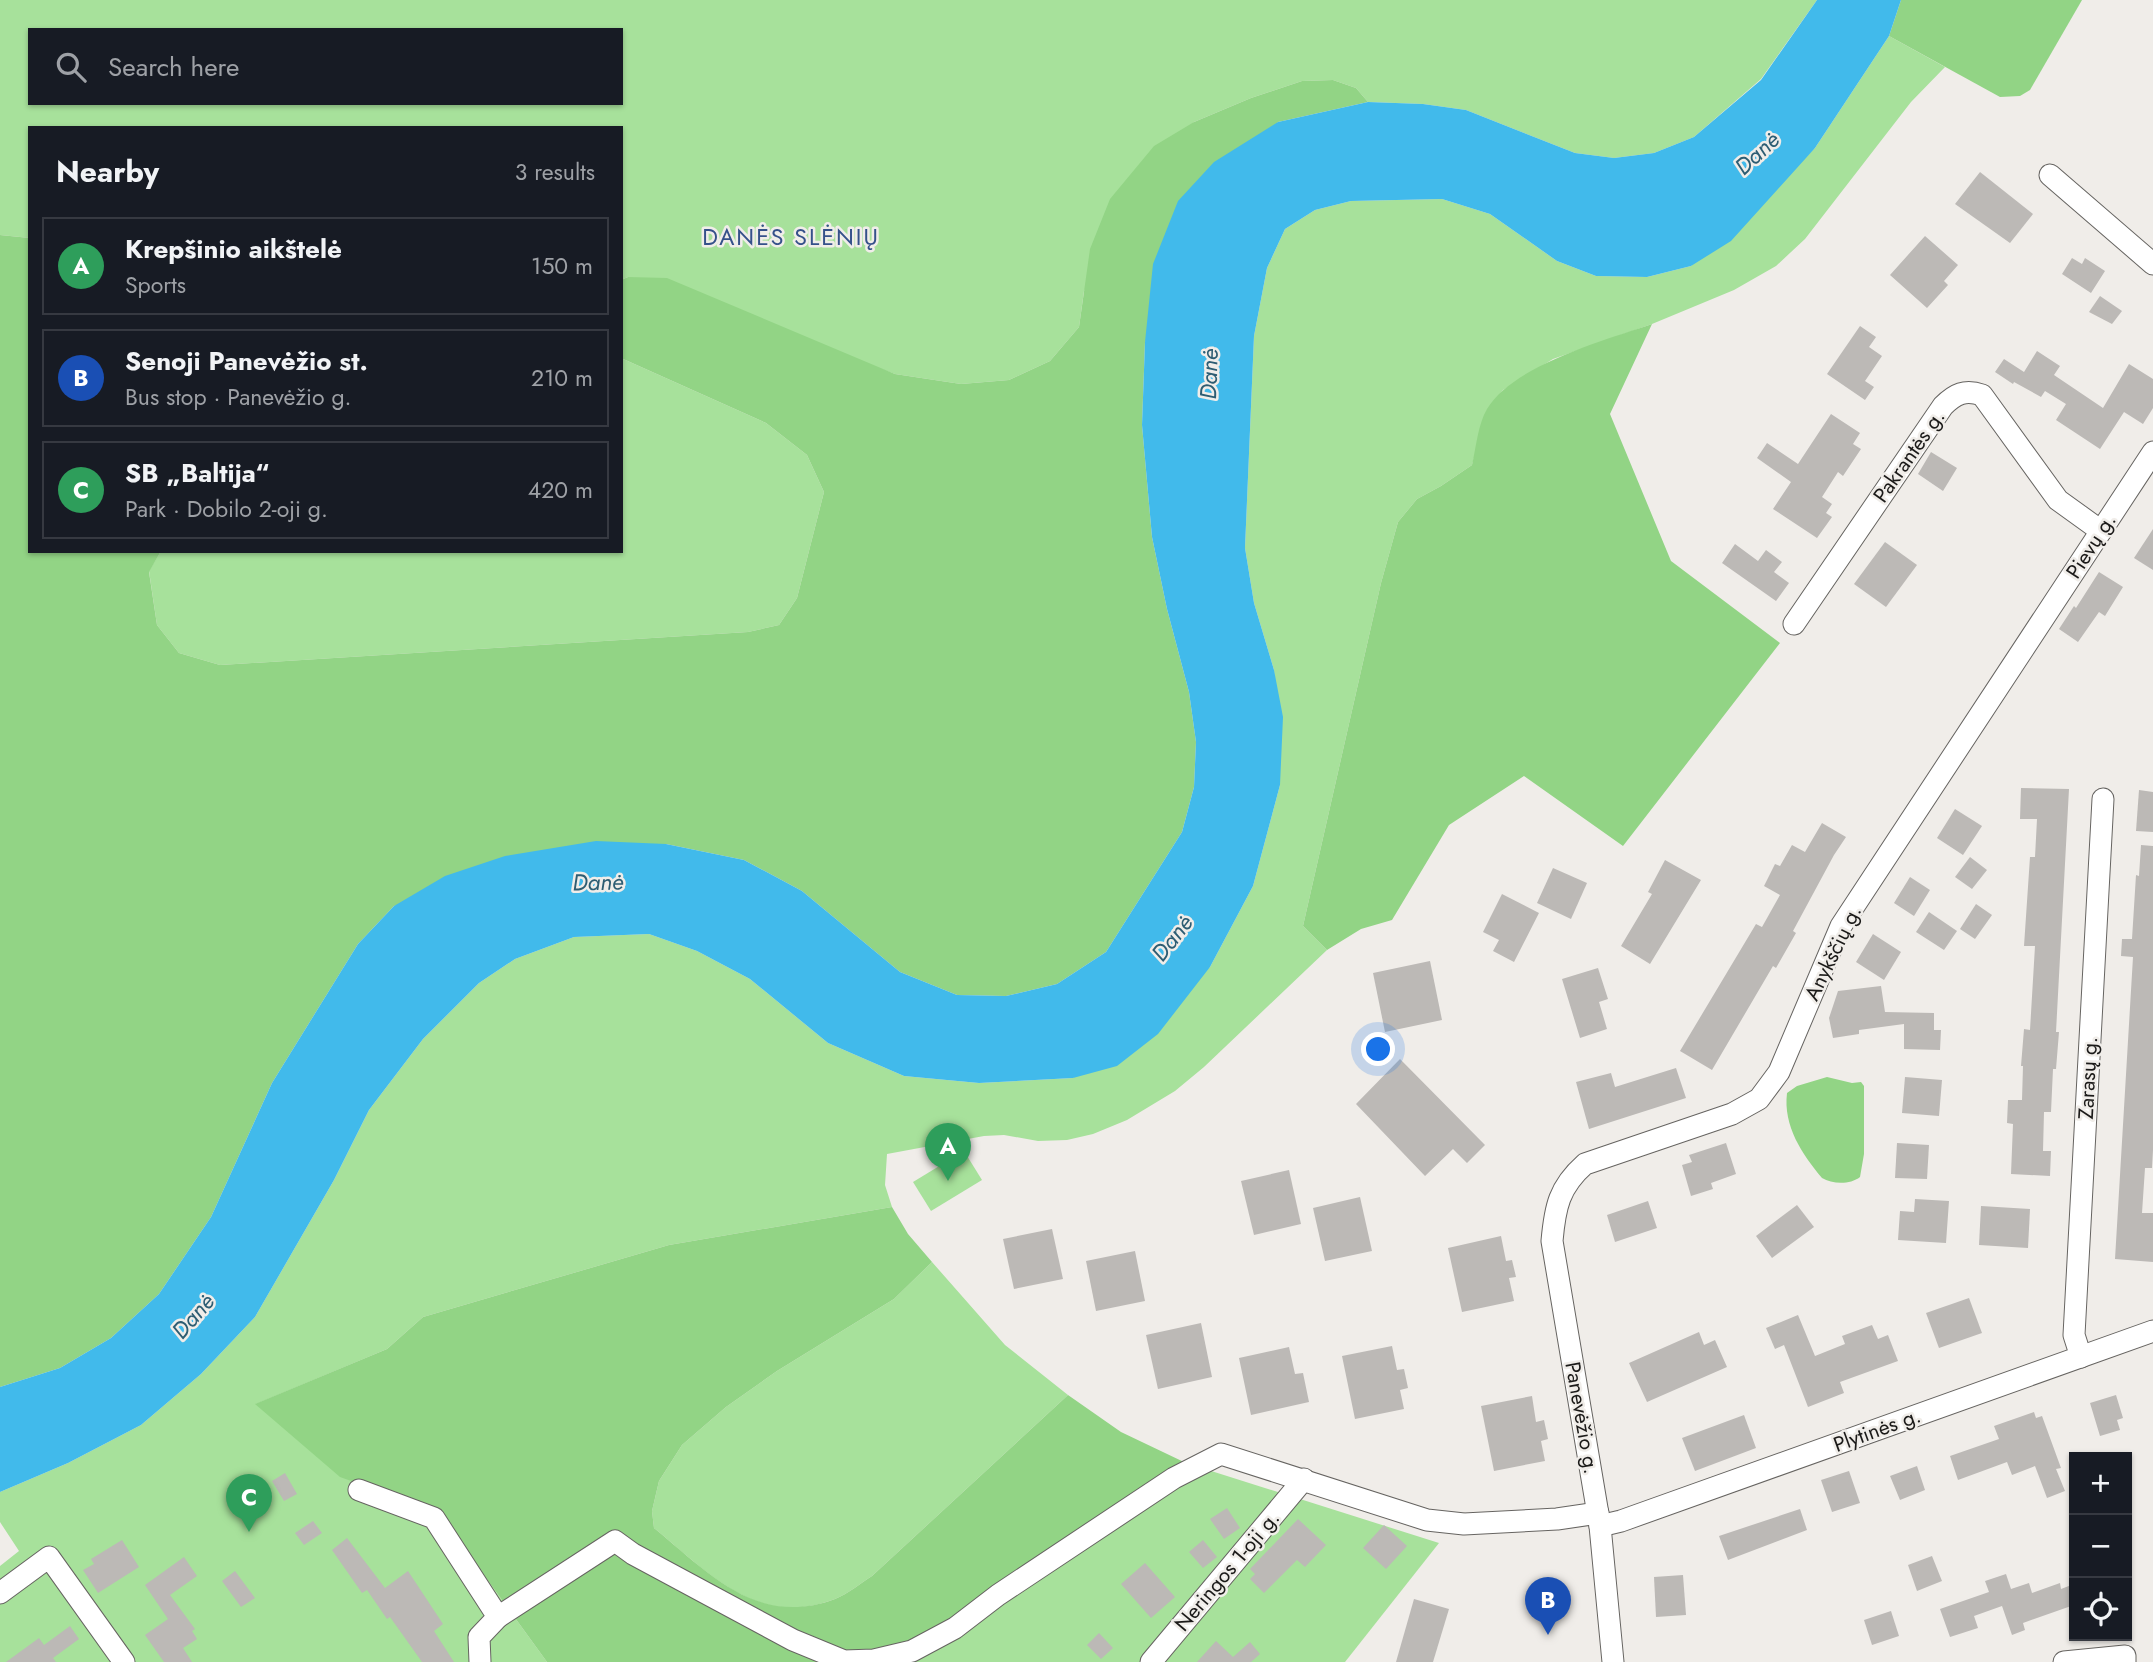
<!DOCTYPE html>
<html lang="en">
<head>
<meta charset="utf-8">
<style>
	body { margin:0; font-family:Jost,sans-serif; background:#20242c; color:#f1f3f6 }
	.controls { position:absolute; right:21px; bottom:21px; display:grid; overflow:hidden; border-radius:0px; box-shadow:0 2px 5px #0004 }
	.controls button { width:63px; height:63px; display:grid; place-items:center; padding:0; border:0; border-bottom:2px solid #363941; background:#171b24; color:#f1f3f6; font:35px sans-serif }
	.you { position:absolute; left:1379px; top:1050px; width:24px; height:24px; margin:-18px; border:5px solid #fff; border-radius:50%; background:#1a73e8; box-shadow:0 0 0 10px #1a73e833 }
	.badge { display:grid; place-items:center; width:46px; height:46px; border-radius:50%; background:#7c3aed; color:#fff; font-size:23px; font-weight:700 }
	.pin { position:absolute; translate:-50% -58px; filter:drop-shadow(0 2px 4px #0008) }
	.pin::after { content:''; position:absolute; top:37px; width:24px; height:21px; background:inherit; clip-path:polygon(0 0,100% 0,50% 100%) }
	.list { margin:0; padding:0; list-style:none }
	h2 { display:flex; justify-content:space-between; align-items:center; height:91px; margin:0; padding:0 28px; font-size:30px }
	h2 small { font-size:23px; font-weight:400; color:#9ea1a6 }
	.list li { display:grid; grid-template-columns:46px 1fr auto; gap:21px; align-items:center; box-sizing:border-box; height:98px; margin:0 14px 14px; padding:0 14px; border:2px solid #363941; border-radius:0px }
	.list b { display:block; font-size:26px; white-space:nowrap }
	.list p { margin:0; font-size:23px; white-space:nowrap; color:#9ea1a6 }
	.list em { font-size:23px; font-style:normal; color:#9ea1a6 }
	.icon { flex:none; width:38px; height:38px; fill:none; stroke:currentColor; stroke-width:2; stroke-linecap:round; stroke-linejoin:round }
	.map { position:relative; flex:none; width:2153px; height:1662px; overflow:hidden }
	.search { position:absolute; background:#171b24; box-shadow:0 2px 5px #0004; left:28px; top:28px; width:595px; height:77px; display:flex; align-items:center; gap:18px; box-sizing:border-box; padding:0 24px; border-radius:0px; color:#9ea1a6; font-size:26px }
	.panel { position:absolute; background:#171b24; box-shadow:0 2px 5px #0004; left:28px; top:126px; width:595px; height:427px; border-radius:0px }
	.map>svg:first-child { display:block }
</style>
</head>
<body>
<div class="map">
<svg width="2153" height="1662" viewBox="0 0 2153 1662">
	<rect width="100%" height="100%" fill="#f0ede9"/>
	<!-- green -->
	<g fill="#a7e19b" fill-rule="evenodd">
		<path d="M0,0H1817L1761,79L1694,137L1654,153L1614,158L1575,153L1466,110L1423,104L1368,102L1356,88L1333,80L1302,81L1251,98L1194,122L1084,291L1079,327L1050,361L1009,380L961,384L895,374L628,277L621,280V128H30V238L0,235ZM30,30H621V103H30Z"/>
		<polygon points="1889,36 1945,67 1911,102 1805,239 1776,266 1734,290 1652,324 1553,359 1503,390 1487,410 1472,465 1441,486 1417,499 1398,522 1381,583 1303,926 1327,950 1204,1067 1175,1091 1127,1120 1093,1134 1067,1140 1038,1141 1004,1135 984,1136 887,1154 885,1185 892,1207 669,1245 423,1317 387,1349 256,1404 438,1512 547,1662 0,1662 0,1566 19,1551 0,1522 0,1492 68,1463 141,1425 201,1374 255,1317 334,1180 369,1110 423,1039 479,983 515,959 574,937 649,934 697,951 750,979 828,1043 904,1076 979,1083 1073,1078 1210,967 1253,886 1280,785 1274,670 1254,603 1245,548 1254,336 1267,268 1285,229 1315,210 1351,201 1442,199 1490,214 1557,261 1596,276 1647,277 1691,266 1815,148"/>
		<polygon points="621,358 766,423 807,455 824,492 797,598 779,625 748,632 220,665 179,653 157,625 149,571 161,551 621,551"/>
		<polygon points="964,1151 982,1180 931,1211 913,1182"/>
		<path d="M932,1262L1005,1345L1068,1395L872,1576C861,1583 848,1594 835,1599C757,1629 709,1573 654,1528L652,1511L659,1481L682,1445L726,1407L777,1371L894,1299Z"/>
		<polygon points="1186,1463 1439,1543 1345,1662 911,1662"/>
	</g>
	<!-- forest -->
	<g fill="#92d485">
		<polygon points="1901,0 2082,0 2030,90 2020,96 2000,97 1889,36"/>
		<polygon points="1333,80 1356,88 1368,102 1278,122 1145,342 1142,425 1152,537 1167,609 1189,692 1196,742 1194,787 1182,832 1106,952 1057,984 1006,996 957,995 900,972 802,891 744,860 666,844 394,906 358,944 272,1083 211,1217 159,1294 111,1338 60,1368 0,1387 0,235 30,238 30,551 161,551 149,572 157,625 179,653 220,665 748,632 779,625 797,598 824,492 807,455 766,423 621,358 621,280 628,277 667,278 895,374 961,384 1009,380 1050,361 1079,327 1090,249 1110,199 1154,146 1194,122 1251,98 1302,81"/>
		<path d="M1652,324L1610,414L1671,561L1780,643L1623,846L1524,776L1449,825L1392,920L1361,929L1327,950L1303,926L1381,583L1398,522L1417,499L1441,486L1472,465C1476,448 1478,424 1487,409C1513,365 1606,340 1652,324Z"/>
		<path d="M1827,1077L1852,1083L1861,1082L1864,1086V1154L1860,1177C1850,1185 1832,1184 1822,1178C1802,1154 1783,1126 1787,1093L1797,1086Z"/>
		<path d="M892,1207L908,1234L932,1262L894,1299L777,1371L726,1407L682,1445L659,1481L652,1511L654,1528C709,1573 757,1628 835,1599C848,1594 861,1583 872,1576L1068,1395L1121,1432L1186,1463L911,1662H547L438,1512L340,1477L255,1404L387,1349L423,1317L669,1245Z"/>
	</g>
	<!-- water -->
	<polygon fill="#41baeb" points="1817,0 1901,0 1889,36 1815,148 1731,241 1691,266 1647,277 1596,276 1557,261 1490,214 1442,199 1351,201 1315,210 1285,229 1267,268 1254,336 1245,548 1254,603 1274,670 1283,717 1280,785 1253,886 1210,967 1158,1034 1117,1066 1073,1078 979,1083 904,1076 828,1043 750,979 697,951 649,934 574,937 515,959 479,983 423,1039 369,1110 334,1180 255,1317 201,1374 141,1425 68,1463 0,1492 0,1387 60,1368 111,1338 159,1294 211,1217 272,1083 358,944 394,906 445,876 505,856 596,841 666,844 744,860 802,891 900,972 957,995 1006,996 1057,984 1106,952 1182,832 1194,787 1196,742 1189,692 1167,609 1152,537 1142,425 1145,342 1153,264 1178,201 1214,162 1278,122 1368,102 1423,104 1466,110 1575,153 1614,158 1654,153 1694,137 1761,80"/>
	<!-- building -->
	<g fill="#bcb9b6">
		<polygon points="1980,172 2033,214 2010,243 1955,204"/>
		<polygon points="1925,236 1958,265 1944,281 1948,285 1927,308 1890,275"/>
		<polygon points="2072,258 2082,264 2085,258 2105,271 2091,293 2062,274"/>
		<polygon points="2100,296 2122,311 2112,324 2089,312"/>
		<polygon points="1860,326 1876,337 1869,347 1882,356 1865,381 1874,387 1865,400 1827,374"/>
		<polygon points="2037,351 2060,366 2054,375 2103,408 2129,364 2153,379 2153,408 2143,424 2124,412 2100,449 2056,420 2066,404 2045,391 2041,397 2014,382 2013,384 1995,372 2004,359 2024,372"/>
		<polygon points="1831,414 1860,433 1853,444 1861,449 1843,476 1838,472 1822,497 1832,504 1826,513 1832,517 1817,538 1773,509 1791,482 1757,458 1767,443 1798,464"/>
		<polygon points="1931,452 1957,468 1943,491 1918,474"/>
		<polygon points="2153,529 2153,570 2134,558"/>
		<polygon points="1885,542 1917,565 1886,607 1854,584"/>
		<polygon points="1735,544 1758,561 1766,550 1782,562 1774,572 1789,583 1776,601 1722,563"/>
		<polygon points="2099,572 2123,587 2105,616 2099,612 2078,642 2059,629 2074,606 2076,608"/>
		<polygon points="2021,788 2069,789 2056,1032 2059,1032 2056,1069 2053,1069 2051,1112 2044,1112 2043,1151 2051,1151 2050,1176 2011,1174 2013,1124 2007,1123 2008,1100 2022,1100 2023,1066 2021,1066 2024,1029 2030,1030 2035,946 2024,946 2030,857 2035,857 2037,819 2020,819"/>
		<polygon points="2139,790 2153,792 2153,832 2136,831"/>
		<polygon points="1955,809 1982,826 1963,855 1937,838"/>
		<polygon points="1822,823 1846,837 1834,855 1793,931 1796,933 1776,968 1773,966 1712,1070 1680,1051 1756,924 1762,927 1780,895 1764,886 1775,864 1780,866 1792,845 1805,852"/>
		<polygon points="2141,845 2153,846 2153,1150 2152,1168 2145,1168 2142,1213 2153,1213 2153,1262 2115,1259 2133,957 2121,956 2122,939 2132,939 2136,875 2139,876"/>
		<polygon points="1970,857 1987,870 1972,889 1955,877"/>
		<polygon points="1665,860 1701,880 1650,964 1621,946 1652,894 1648,892"/>
		<polygon points="1553,868 1587,883 1571,919 1537,903"/>
		<polygon points="1910,877 1930,890 1914,916 1894,903"/>
		<polygon points="1502,894 1539,913 1514,962 1493,951 1499,940 1483,932"/>
		<polygon points="1976,904 1992,915 1975,939 1960,929"/>
		<polygon points="1929,912 1957,931 1944,950 1916,932"/>
		<polygon points="1873,934 1901,952 1884,980 1856,962"/>
		<polygon points="1430,961 1442,1020 1385,1032 1373,973"/>
		<polygon points="1598,968 1608,999 1599,1002 1607,1029 1580,1038 1562,979"/>
		<polygon points="1881,986 1885,1012 1934,1013 1934,1030 1941,1030 1940,1050 1904,1049 1904,1024 1859,1030 1859,1034 1833,1038 1829,1018 1838,991"/>
		<polygon points="1400,1059 1485,1145 1467,1163 1453,1149 1425,1176 1356,1104"/>
		<polygon points="1676,1068 1686,1098 1589,1129 1576,1082 1611,1073 1615,1087"/>
		<polygon points="1905,1077 1942,1080 1939,1116 1902,1113"/>
		<polygon points="1726,1143 1736,1174 1711,1183 1713,1189 1691,1196 1682,1165 1692,1162 1689,1155"/>
		<polygon points="1897,1143 1929,1145 1927,1179 1895,1178"/>
		<polygon points="1289,1170 1301,1224 1254,1235 1241,1181"/>
		<polygon points="1360,1197 1372,1251 1325,1261 1313,1208"/>
		<polygon points="1915,1199 1949,1201 1946,1243 1898,1240 1900,1211 1914,1212"/>
		<polygon points="1648,1201 1657,1228 1615,1242 1607,1215"/>
		<polygon points="1797,1205 1814,1227 1772,1258 1756,1236"/>
		<polygon points="1981,1206 2030,1209 2028,1248 1979,1245"/>
		<polygon points="1052,1229 1063,1279 1014,1289 1003,1239"/>
		<polygon points="1501,1236 1506,1261 1512,1260 1516,1277 1509,1278 1514,1301 1462,1312 1448,1248"/>
		<polygon points="1135,1251 1145,1301 1096,1311 1086,1261"/>
		<polygon points="1969,1298 1982,1333 1939,1348 1926,1313"/>
		<polygon points="1798,1315 1815,1356 1845,1344 1842,1336 1872,1325 1878,1339 1888,1335 1898,1361 1840,1382 1844,1393 1808,1407 1784,1345 1775,1349 1766,1328"/>
		<polygon points="1201,1323 1212,1377 1158,1389 1146,1335"/>
		<polygon points="1699,1332 1704,1345 1715,1340 1727,1367 1647,1402 1629,1363"/>
		<polygon points="1392,1346 1397,1370 1404,1369 1408,1388 1400,1390 1404,1409 1355,1419 1342,1356"/>
		<polygon points="1289,1347 1295,1374 1303,1373 1309,1402 1251,1415 1239,1358"/>
		<polygon points="2116,1395 2123,1418 2117,1420 2120,1430 2100,1436 2090,1403"/>
		<polygon points="1532,1396 1536,1422 1544,1420 1548,1439 1541,1441 1545,1461 1494,1471 1481,1406"/>
		<polygon points="2034,1412 2036,1418 2042,1416 2061,1468 2056,1469 2065,1491 2047,1498 2035,1466 2012,1475 2007,1462 1958,1480 1950,1456 1999,1439 1994,1426"/>
		<polygon points="1744,1415 1756,1448 1695,1471 1682,1438"/>
		<polygon points="1917,1466 1925,1490 1900,1500 1890,1476"/>
		<polygon points="1849,1471 1860,1503 1832,1512 1821,1480"/>
		<polygon points="285,1473 297,1494 284,1501 272,1481"/>
		<polygon points="1227,1508 1240,1528 1224,1539 1210,1519"/>
		<polygon points="1800,1509 1807,1530 1728,1560 1719,1536"/>
		<polygon points="1298,1519 1326,1545 1305,1567 1297,1560 1264,1593 1250,1579 1255,1574 1250,1569"/>
		<polygon points="313,1521 322,1533 304,1545 295,1533"/>
		<polygon points="1384,1525 1407,1546 1386,1569 1363,1548"/>
		<polygon points="347,1538 385,1588 408,1571 443,1624 434,1631 454,1662 422,1662 390,1617 387,1619 367,1590 362,1593 332,1550"/>
		<polygon points="122,1540 139,1567 98,1593 83,1570 94,1564 91,1559"/>
		<polygon points="1203,1540 1217,1557 1203,1568 1189,1552"/>
		<polygon points="1932,1556 1942,1581 1917,1591 1908,1565"/>
		<polygon points="184,1557 197,1576 170,1595 195,1629 192,1631 197,1639 183,1648 192,1662 164,1662 145,1635 168,1619 145,1585"/>
		<polygon points="1145,1563 1175,1597 1151,1618 1121,1584"/>
		<polygon points="235,1571 255,1598 241,1607 222,1581"/>
		<polygon points="2006,1574 2011,1589 2029,1583 2032,1593 2060,1583 2061,1589 2074,1584 2074,1605 2023,1623 2025,1630 2012,1635 2002,1606 1974,1616 1978,1628 1950,1637 1940,1609 1989,1592 1985,1581"/>
		<polygon points="1683,1575 1686,1615 1656,1617 1654,1577"/>
		<polygon points="1414,1599 1449,1609 1433,1662 1396,1662"/>
		<polygon points="1891,1611 1899,1636 1872,1645 1864,1620"/>
		<polygon points="70,1626 79,1639 53,1658 56,1662 6,1662 39,1638 44,1645"/>
		<polygon points="1099,1633 1113,1648 1101,1659 1087,1645"/>
		<polygon points="1216,1641 1233,1657 1250,1642 1260,1654 1251,1662 1197,1662"/>
	</g>
	<g fill="none" stroke-linecap="round" stroke-linejoin="round">
		<defs>
			<g id="minor">
				<polyline points="2050,175 2153,264"/>
				<path d="M1794,624L1943,406C1955,394 1965,389 1982,395L2058,500L2101,531"/>
				<polyline points="2081,1357 2074,1335 2103,799"/>
				<polyline points="359,1490 434,1518 498,1617 479,1637 480,1662"/>
				<polyline points="1600,1526 1621,1521 2153,1331"/>
				<polyline points="0,1593 49,1557 124,1662"/>
				<polyline points="498,1617 615,1541 633,1554 793,1640 844,1661 874,1660 912,1651 955,1628 998,1595 1174,1478 1221,1454 1427,1520 1464,1524 1557,1519 1598,1513"/>
				<polyline points="1151,1662 1304,1479"/>
				<path d="M1613,1662L1600,1526L1552,1241C1555,1207 1559,1187 1585,1164L1732,1114L1759,1099L1779,1072L1841,926L2153,452"/>
				<polyline points="2064,1662 2125,1656 2125,1662"/>
			</g>
		</defs>
		<!-- minor casing -->
		<use href="#minor" stroke="#666461" stroke-width="23"/>
		<!-- minor -->
		<use href="#minor" stroke="#fff" stroke-width="21"/>
	</g>
	<g text-anchor="middle" stroke-width="5" stroke-linejoin="round" paint-order="stroke">
		<!-- street labels -->
		<g font-size="21" fill="#1b1a19" stroke="#f0ede9">
			<text transform="translate(1909 456) rotate(-55)" y="7">Pakrantės g.</text>
			<text transform="translate(2091 546) rotate(-57)" y="7">Pievų g.</text>
			<text transform="translate(1833 953) rotate(-64)" y="7">Anykščių g.</text>
			<text transform="translate(2088 1078) rotate(-87)" y="7">Zarasų g.</text>
			<text transform="translate(1582 1418) rotate(80)" y="7">Panevėžio g.</text>
			<text transform="translate(1877 1430) rotate(-20)" y="7">Plytinės g.</text>
			<text transform="translate(1227 1571) rotate(-50)" y="7">Neringos 1-oji g.</text>
		</g>
		<!-- water labels -->
		<g font-size="23" font-style="italic" fill="#2d5d73" stroke="#f0ede9">
			<text transform="translate(1757 153) rotate(-43)" y="8">Danė</text>
			<text transform="translate(1209 374) rotate(-88)" y="8">Danė</text>
			<text transform="translate(598 882) rotate(-1)" y="8">Danė</text>
			<text transform="translate(1172 938) rotate(-52)" y="8">Danė</text>
			<text transform="translate(193 1316) rotate(-49)" y="8">Danė</text>
		</g>
		<!-- neighbourhood labels -->
		<g font-size="23" letter-spacing="2" fill="#35518a" stroke="#f0ede9">
			<text x="791" y="245">DANĖS SLĖNIŲ</text>
		</g>
	</g>
</svg>
<div class="controls">
<button>+</button>
<button>−</button>
<button><svg class="icon" aria-label="locate" viewBox="0 0 24 24"><circle cx="12" cy="12" r="6"/><path d="M12 2v4M12 18v4M2 12h4M18 12h4"/></svg></button>
</div>
<div class="you"></div>
<div class="pin badge" style="left:948px;top:1181px;background:#2e9e5b">A</div>
<div class="pin badge" style="left:1548px;top:1635px;background:#1a4fb4">B</div>
<div class="pin badge" style="left:249px;top:1532px;background:#2e9e5b">C</div>
<div class="search"><svg class="icon" aria-label="search" viewBox="0 0 24 24"><circle cx="10" cy="10" r="6"/><path d="M15 15l6 6"/></svg>Search here</div>
<section class="panel">
<h2>Nearby<small>3 results</small></h2>
<ul class="list">
<li><span class="badge" style="background:#2e9e5b">A</span><div><b>Krepšinio aikštelė</b><p>Sports</p></div><em>150 m</em></li>
<li><span class="badge" style="background:#1a4fb4">B</span><div><b>Senoji Panevėžio st.</b><p>Bus stop · Panevėžio g.</p></div><em>210 m</em></li>
<li><span class="badge" style="background:#2e9e5b">C</span><div><b>SB „Baltija“</b><p>Park · Dobilo 2-oji g.</p></div><em>420 m</em></li>
</ul>
</section>
</div>
</body>
</html>
